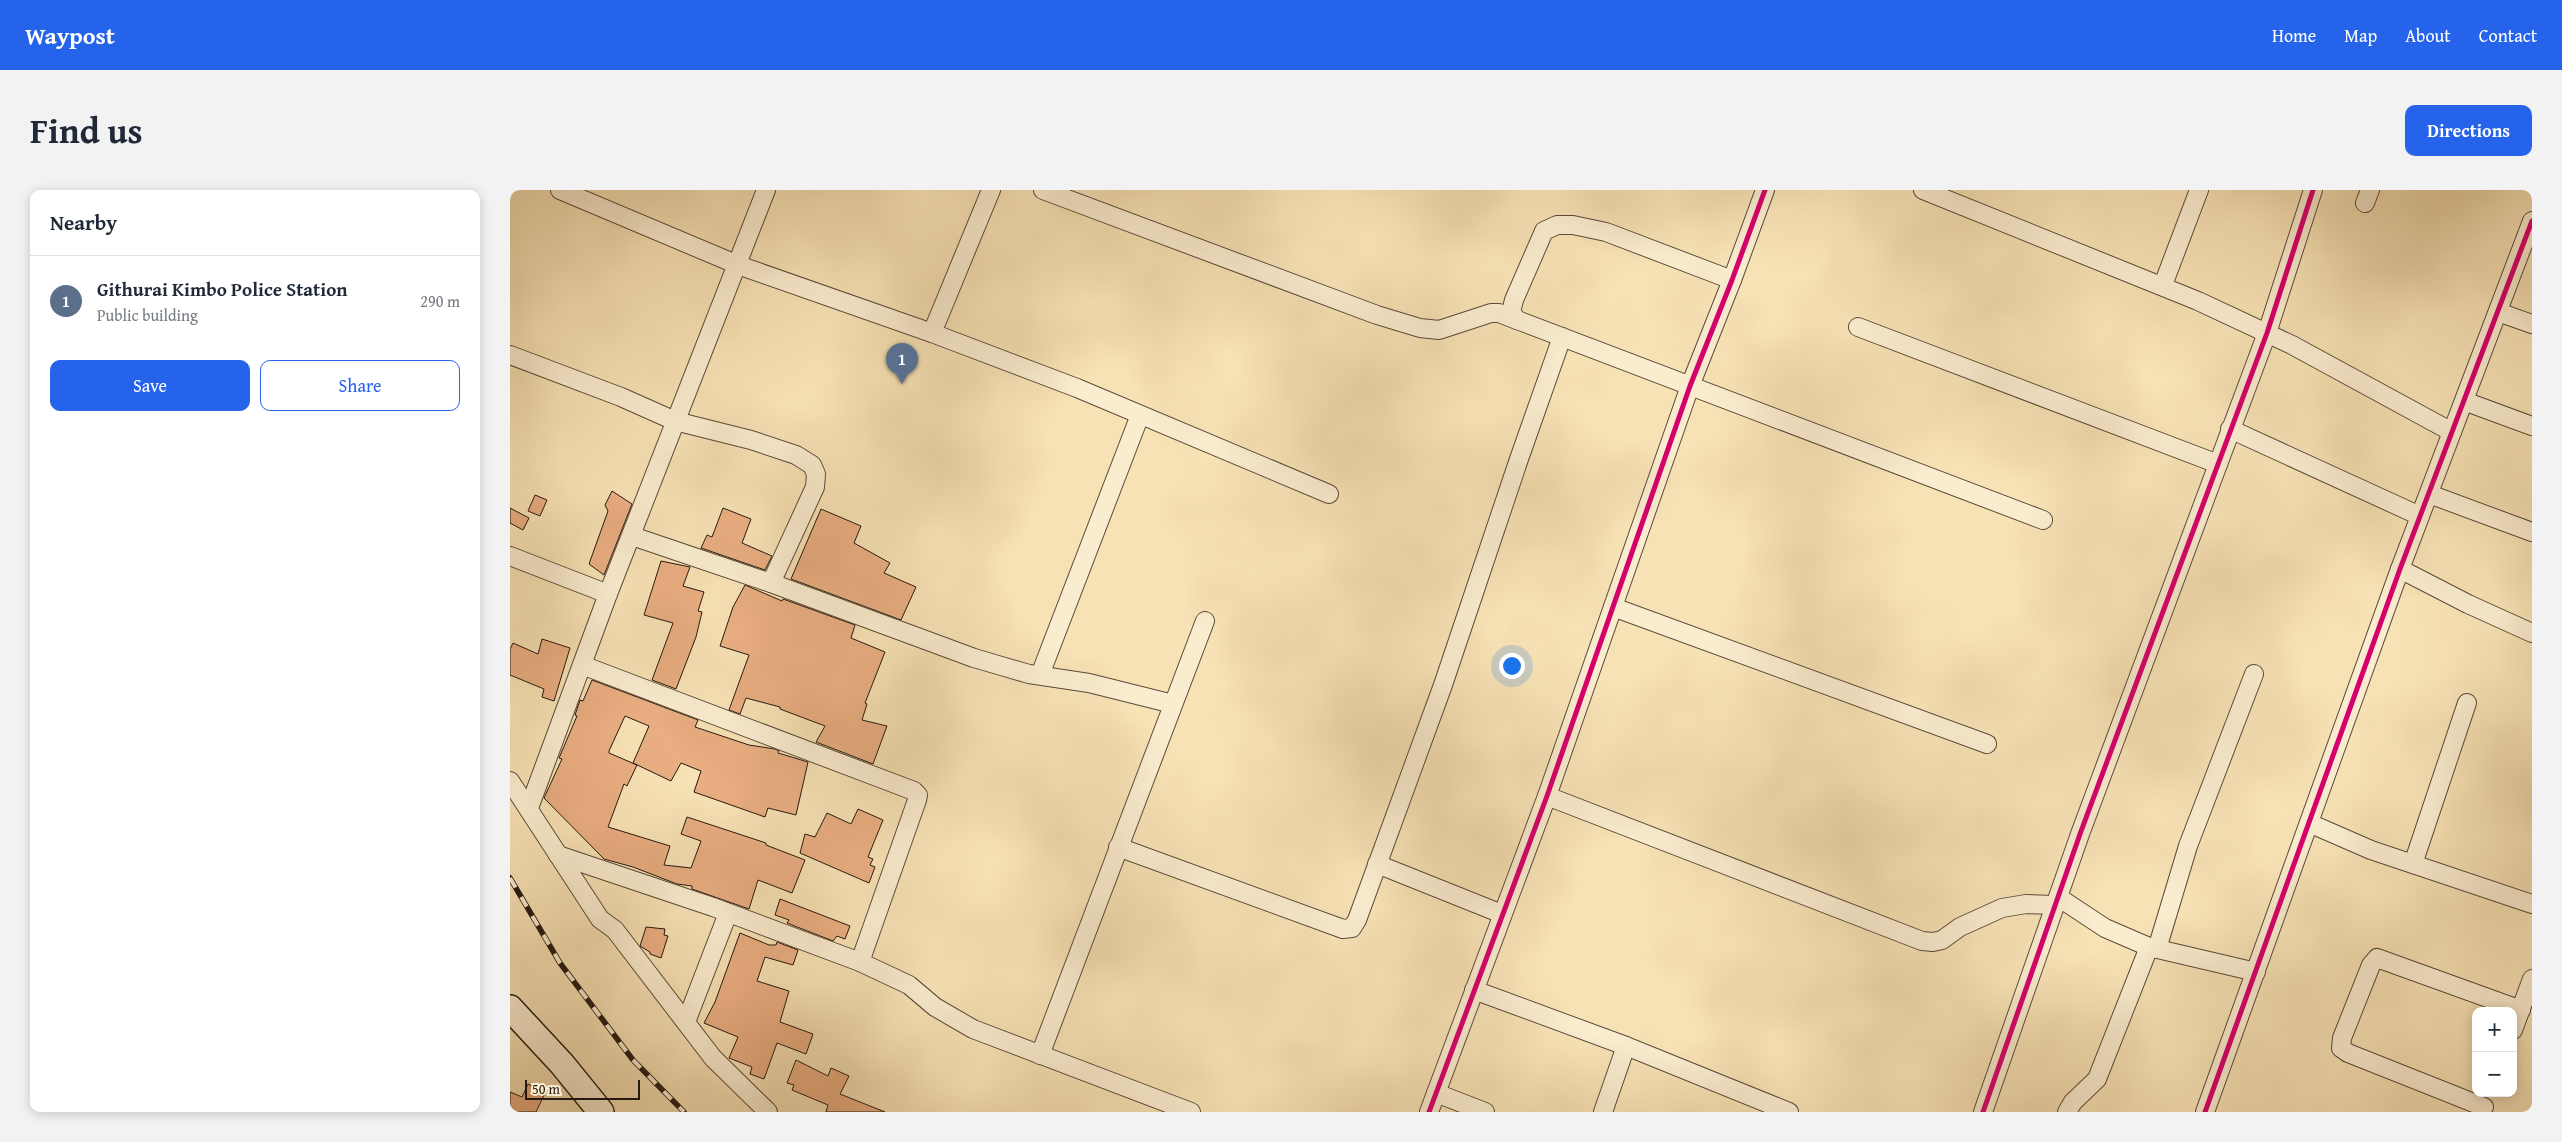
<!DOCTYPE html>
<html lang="en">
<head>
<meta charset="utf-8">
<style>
	body { margin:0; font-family:"Gentium Book Plus",serif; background:#f2f2f3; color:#1f2937 }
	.controls { position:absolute; right:15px; bottom:15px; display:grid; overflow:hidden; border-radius:10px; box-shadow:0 2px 12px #0003 }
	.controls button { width:45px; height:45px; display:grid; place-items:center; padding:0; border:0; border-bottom:1px solid #e0e1e3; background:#fff; color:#1f2937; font:25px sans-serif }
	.scale { position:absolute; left:15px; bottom:12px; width:115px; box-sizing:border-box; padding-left:5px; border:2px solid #271910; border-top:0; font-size:14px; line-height:18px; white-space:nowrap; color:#271910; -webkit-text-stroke:4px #faeccf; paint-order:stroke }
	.you { position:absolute; left:1001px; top:475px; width:18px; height:18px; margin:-12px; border:4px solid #fff; border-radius:50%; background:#1a73e8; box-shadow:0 0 0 8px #1a73e833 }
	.badge { display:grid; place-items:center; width:32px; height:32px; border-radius:50%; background:#2563eb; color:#fff; font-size:16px; font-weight:700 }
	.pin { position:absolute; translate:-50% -41px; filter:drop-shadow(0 1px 2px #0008) }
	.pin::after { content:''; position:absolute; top:26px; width:18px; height:15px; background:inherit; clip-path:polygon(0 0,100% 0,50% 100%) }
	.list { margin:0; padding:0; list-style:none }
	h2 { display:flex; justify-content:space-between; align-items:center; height:65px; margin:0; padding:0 20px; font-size:21px }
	h2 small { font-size:16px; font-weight:400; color:#747a83 }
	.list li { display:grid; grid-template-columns:32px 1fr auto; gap:15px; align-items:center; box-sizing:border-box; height:90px; padding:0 20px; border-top:1px solid #e0e1e3 }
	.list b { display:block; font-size:19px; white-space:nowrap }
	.list p { margin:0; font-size:16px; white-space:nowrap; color:#747a83 }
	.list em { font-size:16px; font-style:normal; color:#747a83 }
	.actions { display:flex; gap:10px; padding:15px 20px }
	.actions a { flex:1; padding:11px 0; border:1px solid #2563eb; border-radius:10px; text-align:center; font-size:18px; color:#2563eb }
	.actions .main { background:#2563eb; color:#fff }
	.map { position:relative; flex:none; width:2022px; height:922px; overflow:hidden; border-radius:10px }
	header { display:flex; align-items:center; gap:30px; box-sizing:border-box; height:70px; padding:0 25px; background:#2563eb; color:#fff }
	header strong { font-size:24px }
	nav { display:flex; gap:28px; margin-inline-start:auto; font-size:18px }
	.intro { display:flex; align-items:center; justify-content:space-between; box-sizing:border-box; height:120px; padding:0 30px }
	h1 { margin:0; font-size:35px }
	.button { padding:12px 22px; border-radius:10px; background:#2563eb; color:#fff; font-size:18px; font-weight:700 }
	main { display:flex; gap:30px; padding:0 30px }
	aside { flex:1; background:#fff; border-radius:10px; box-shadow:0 2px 12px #0003 }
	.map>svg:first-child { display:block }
</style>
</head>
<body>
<header>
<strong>Waypost</strong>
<nav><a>Home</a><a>Map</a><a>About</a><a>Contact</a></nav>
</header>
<div class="intro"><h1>Find us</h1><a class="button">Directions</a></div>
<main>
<aside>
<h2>Nearby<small></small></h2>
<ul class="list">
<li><span class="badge" style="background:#5c6f8a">1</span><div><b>Githurai Kimbo Police Station</b><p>Public building</p></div><em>290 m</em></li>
</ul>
<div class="actions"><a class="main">Save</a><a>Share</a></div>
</aside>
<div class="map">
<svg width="2022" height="922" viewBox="0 0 2022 922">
	<rect width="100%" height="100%" fill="#f7e2b5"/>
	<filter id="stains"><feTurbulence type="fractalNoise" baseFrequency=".004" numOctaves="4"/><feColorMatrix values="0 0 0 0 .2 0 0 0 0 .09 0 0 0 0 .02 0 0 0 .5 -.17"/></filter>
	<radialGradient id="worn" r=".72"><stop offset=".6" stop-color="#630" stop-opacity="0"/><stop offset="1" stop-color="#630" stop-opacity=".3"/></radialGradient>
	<!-- building -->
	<g fill="#e9ae82" stroke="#271910">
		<polygon points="102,301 122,314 94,385 79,374 98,321 95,315"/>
		<polygon points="25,305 37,310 30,326 18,321"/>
		<polygon points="0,318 19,328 13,340 0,333"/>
		<polygon points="213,318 241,329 232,353 262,366 255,380 191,358 197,345 202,347"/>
		<polygon points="311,319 351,336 344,353 380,373 374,383 406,397 391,430 281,389"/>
		<polygon points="151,371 180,377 173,396 194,402 188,421 192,422 186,447 166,499 142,490 163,433 134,425"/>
		<polygon points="235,395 272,411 273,409 345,435 341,448 375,462 355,513 357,514 352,530 377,536 363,574 306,552 315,536 270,519 270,517 236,508 230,524 219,520 239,465 210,456 223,417"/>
		<polygon points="32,449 60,458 44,511 32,507 34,499 0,485 0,459 3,453 28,464"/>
		<polygon points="82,490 188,530 185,537 239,555 265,559 269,561 268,563 298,572 286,625 258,618 255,627 184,602 191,581 171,573 161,591 123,573 139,536 115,526 99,561 99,563 127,575 117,596 114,594 98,637 160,656 154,675 181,678 191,651 171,644 177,627 256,653 256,655 295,670 282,703 248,690 239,719 182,699 182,696 167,694 123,677 94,669 34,608 52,569 49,568 67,526 65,525 70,510 73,511"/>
		<polygon points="348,619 373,630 358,667 363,669 360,675 365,677 359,693 290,663 295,644 305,647 317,623 341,634"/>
		<polygon points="270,709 340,736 335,749 327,746 323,751 277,733 279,730 265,725"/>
		<polygon points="136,737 155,739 154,745 158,746 151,768 140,764 140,762 130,756"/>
		<polygon points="230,743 259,755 266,755 267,752 288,760 283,775 255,767 247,791 279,801 270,832 303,844 296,864 267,853 254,889 240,884 242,877 219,868 228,847 194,833 205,812"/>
		<polygon points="286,870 318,886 321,878 339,886 330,904 375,922 316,922 318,915 282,900 284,895 277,893"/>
		<polygon points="18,894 35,903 26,922 0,922 0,902 12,907"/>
	</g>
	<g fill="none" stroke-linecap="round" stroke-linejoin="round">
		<defs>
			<g id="street">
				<polyline points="50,0 228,75 422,143 567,198 819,304"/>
				<polyline points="533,0 867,125 910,138 929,140 981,123 989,123 1007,130"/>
				<polyline points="1413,0 1688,111 1782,155 1942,242"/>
				<polyline points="1855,13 1860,0"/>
				<polyline points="1222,90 1096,42 1063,35 1047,35 1034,41 1004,110 1001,122 1007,130 1533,330"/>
				<polyline points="1653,95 1689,0"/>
				<polyline points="1988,122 2022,134"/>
				<polyline points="1348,137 1708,274"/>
				<polyline points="422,143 481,0"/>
				<polyline points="0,165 111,207 165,231 241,250 286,265 302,275 306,284 305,297 261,393"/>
				<polyline points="1954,211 2022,236"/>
				<polyline points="1720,239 1910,326"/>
				<polyline points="1919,304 2022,342"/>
				<polyline points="122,346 261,393 464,468 519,484 579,493 663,514"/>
				<polyline points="0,366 98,404"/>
				<polyline points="1890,379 1958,414 2022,443"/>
				<polyline points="1103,417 1477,554"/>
				<polyline points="72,475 404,601 408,605 407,610 350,772"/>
				<polyline points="530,485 630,225"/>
				<polyline points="0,591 90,729 105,740 203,868 258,922"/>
				<polyline points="1037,606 1412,751 1423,752 1432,750 1450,737 1492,718 1516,714 1545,715"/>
				<polyline points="19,618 98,404 256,0"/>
				<polyline points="1799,633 1861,660 2022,714"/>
				<polyline points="608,657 833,739 842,738 847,730 933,495 1009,269 1052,147"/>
				<polyline points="48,665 203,717 350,772 399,795 425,817 463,839 681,922"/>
				<polyline points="867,674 992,724"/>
				<polyline points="1903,674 1957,513"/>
				<polyline points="1548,707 1595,738 1639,757 1746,782"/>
				<polyline points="1647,759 1678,656 1744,484"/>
				<polyline points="964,800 1116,856 1279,922"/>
				<polyline points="176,832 218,723"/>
				<polyline points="2003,840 2022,789"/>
				<polyline points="530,865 695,431"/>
				<polyline points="926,903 975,922"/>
				<polyline points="1974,917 1838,863 1831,858 1832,848 1861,775 1867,768 2011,820"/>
				<polyline points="919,922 1037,606 1180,196 1222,90 1255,0"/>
				<polyline points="1093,922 1116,856"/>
				<polyline points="1473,922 1570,644 1757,143 1803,0"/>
				<polyline points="1557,922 1563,912 1587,889 1639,757"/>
				<polyline points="1695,922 1890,379 2022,31"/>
			</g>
			<polyline id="secondary" points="0,818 52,874 91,922"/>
		</defs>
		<!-- street casing -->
		<use href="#street" stroke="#5b4b39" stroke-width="20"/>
		<!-- secondary casing -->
		<use href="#secondary" stroke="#271910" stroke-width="28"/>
		<!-- street -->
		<use href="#street" stroke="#faeccf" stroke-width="18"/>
		<!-- secondary -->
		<use href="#secondary" stroke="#faeccf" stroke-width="25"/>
		<defs>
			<polyline id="rail" points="0,688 50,773 123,870 174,922"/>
		</defs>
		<!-- rail casing -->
		<use href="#rail" stroke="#271910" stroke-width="5.5"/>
		<!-- rail -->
		<use href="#rail" stroke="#faeccf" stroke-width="4" stroke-dasharray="11" stroke-linecap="butt"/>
		<defs>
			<g id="cycleway">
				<polyline points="919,922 1037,606 1180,196 1222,90 1255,0"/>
				<polyline points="1473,922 1570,644 1757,143 1803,0"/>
				<polyline points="1695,922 1890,379 2022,31"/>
			</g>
		</defs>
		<!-- cycleway casing -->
		<use href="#cycleway" stroke="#faeccf" stroke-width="8"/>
		<!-- cycleway -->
		<use href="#cycleway" stroke="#d6006c" stroke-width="5"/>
	</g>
	<rect width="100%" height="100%" filter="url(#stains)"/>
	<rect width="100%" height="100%" fill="url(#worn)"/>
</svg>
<div class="controls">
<button>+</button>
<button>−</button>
</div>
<div class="scale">50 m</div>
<div class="you"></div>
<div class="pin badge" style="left:392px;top:194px;background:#5c6f8a">1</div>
</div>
</main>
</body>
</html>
